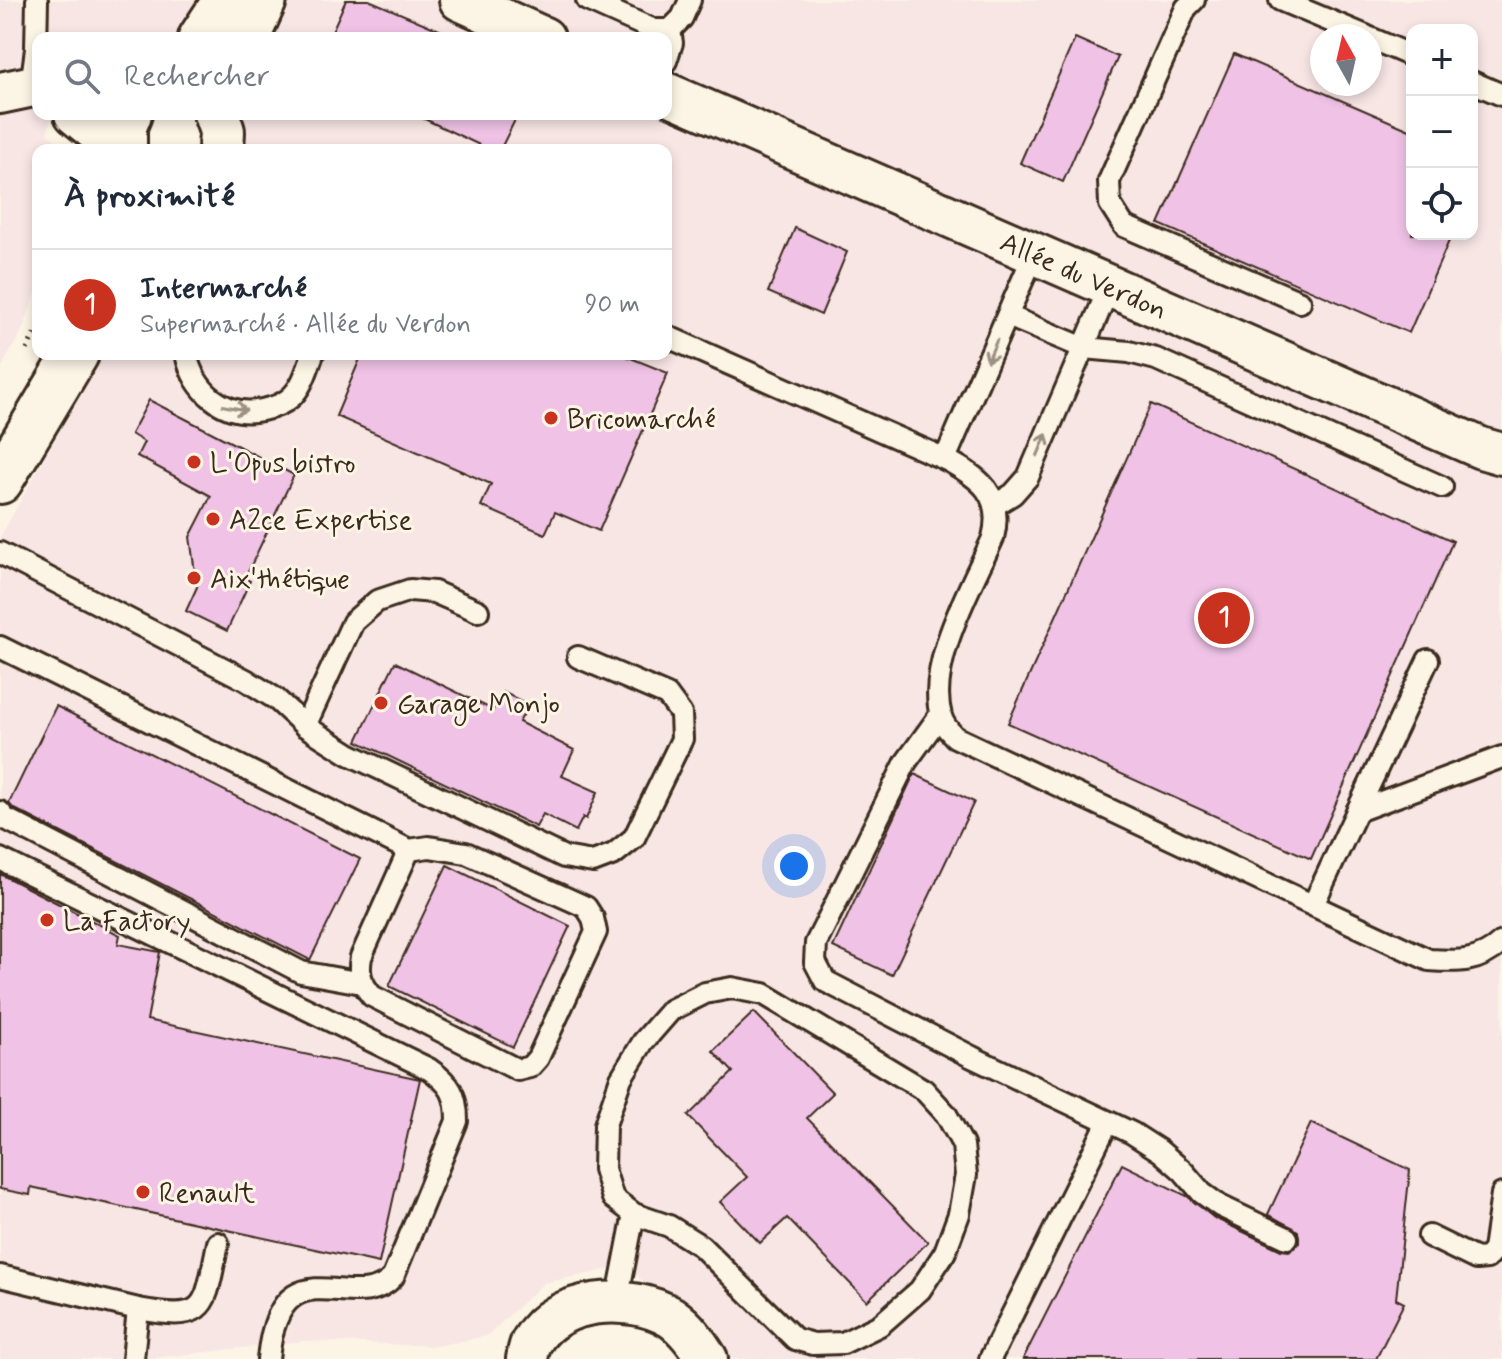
<!DOCTYPE html>
<html lang="fr">
<head>
<meta charset="utf-8">
<style>
	body { margin:0; font-family:Mynerve,sans-serif; background:#f6f6f7; color:#1f2937 }
	.controls { position:absolute; right:24px; top:24px; display:grid; overflow:hidden; border-radius:16px; box-shadow:0 4px 12px #0003 }
	.controls button { width:72px; height:72px; display:grid; place-items:center; padding:0; border:0; border-bottom:2px solid #e0e1e3; background:#fff; color:#1f2937; font:40px sans-serif }
	.compass { position:absolute; left:1310px; top:24px; width:72px; height:72px; border-radius:50%; background:#fff; box-shadow:0 4px 12px #0003; rotate:352deg }
	.you { position:absolute; left:794px; top:866px; width:28px; height:28px; margin:-20px; border:6px solid #fff; border-radius:50%; background:#1a73e8; box-shadow:0 0 0 12px #1a73e833 }
	.badge { display:grid; place-items:center; width:52px; height:52px; border-radius:50%; background:#c8321e; color:#fff; font-size:26px; font-weight:700 }
	.pin { position:absolute; translate:-50% -50%; border:4px solid #fff; box-shadow:0 2px 8px #0006 }
	.list { margin:0; padding:0; list-style:none }
	h2 { display:flex; justify-content:space-between; align-items:center; height:104px; margin:0; padding:0 32px; font-size:34px }
	h2 small { font-size:26px; font-weight:400; color:#747a83 }
	.list li { display:grid; grid-template-columns:52px 1fr auto; gap:24px; align-items:center; box-sizing:border-box; height:112px; padding:0 32px; border-top:2px solid #e0e1e3 }
	.list b { display:block; font-size:30px; white-space:nowrap }
	.list p { margin:0; font-size:26px; white-space:nowrap; color:#747a83 }
	.list em { font-size:26px; font-style:normal; color:#747a83 }
	.icon { flex:none; width:44px; height:44px; fill:none; stroke:currentColor; stroke-width:2; stroke-linecap:round; stroke-linejoin:round }
	.map { position:relative; flex:none; width:1502px; height:1359px; overflow:hidden }
	.search { position:absolute; background:#fff; box-shadow:0 4px 12px #0003; left:32px; top:32px; width:640px; height:88px; display:flex; align-items:center; gap:20px; box-sizing:border-box; padding:0 28px; border-radius:16px; color:#747a83; font-size:30px }
	.panel { position:absolute; background:#fff; box-shadow:0 4px 12px #0003; left:32px; top:144px; width:640px; height:216px; border-radius:16px }
	.map>svg:first-child { display:block }
</style>
</head>
<body>
<div class="map">
<svg width="1502" height="1359" viewBox="0 0 1502 1359">
	<rect width="100%" height="100%" fill="#fcf5e5"/>
	<filter id="ink" filterUnits="userSpaceOnUse"><feTurbulence type="fractalNoise" baseFrequency=".0125" numOctaves="2"/><feDisplacementMap in="SourceGraphic" scale="16" xChannelSelector="R" yChannelSelector="G"/><feConvolveMatrix kernelMatrix="1 2 1 2 8 2 1 2 1" color-interpolation-filters="sRGB"/></filter>
	<g filter="url(#ink)">
		<!-- built -->
		<g fill="#f8e6e5" fill-rule="evenodd">
			<polygon points="0,0 198,0 187,25 167,38 38,38 38,114 52,114 47,134 69,150 38,150 38,287 22,331 0,370"/>
			<path d="M275,0H1502V1359H729L626,1266L544,1283L487,1336L437,1346L305,1341L145,1359H0V537L103,354H666V150H248L237,114H666V38H258ZM1412,30H1472V234H1412ZM1322,36H1370V84H1322Z"/>
		</g>
		<!-- building -->
		<g fill="#f0c3e6" stroke="#3b2a1e" stroke-width="2">
			<polygon points="346,0 369,0 458,38 329,38"/>
			<polygon points="1075,38 1118,57 1063,182 1020,163"/>
			<polygon points="1234,54 1412,131 1412,234 1452,234 1409,333 1159,224"/>
			<polygon points="414,114 518,114 500,150 490,150"/>
			<polygon points="795,228 847,252 821,315 768,292"/>
			<polygon points="362,354 621,354 668,373 599,531 555,512 545,534 481,506 491,484 336,416"/>
			<polygon points="149,400 294,475 245,578 250,581 227,631 186,611 197,587 190,537 211,496 137,456 144,442 131,434"/>
			<polygon points="1151,404 1453,541 1311,859 1008,723"/>
			<polygon points="395,662 493,710 503,692 529,705 519,722 574,750 562,776 598,792 586,819 583,817 576,831 543,814 536,827 357,741"/>
			<polygon points="56,706 360,859 310,960 13,808 9,803"/>
			<polygon points="914,774 974,802 892,975 833,947"/>
			<polygon points="447,865 570,926 513,1047 389,986"/>
			<polygon points="0,874 120,935 118,944 160,952 147,1020 420,1079 379,1263 31,1187 30,1195 0,1189"/>
			<polygon points="754,1012 833,1093 807,1118 928,1242 867,1301 787,1218 760,1243 720,1202 747,1177 688,1116 733,1072 713,1051"/>
			<polygon points="1311,1123 1410,1170 1396,1299 1404,1303 1376,1359 1023,1359 1122,1164 1187,1196 1214,1218 1281,1250 1289,1251 1299,1243 1298,1231 1268,1214"/>
		</g>
		<g fill="none" stroke-linecap="round" stroke-linejoin="round">
			<defs>
				<g id="service">
					<polyline points="587,0 654,30 670,30 682,18 690,0"/>
					<polyline points="1194,0 1186,8 1109,181 1110,204 1124,226 1300,302"/>
					<polyline points="1280,0 1366,36"/>
					<polyline points="1370,38 1412,56"/>
					<polyline points="666,61 672,43 670,30"/>
					<polyline points="1472,82 1502,95"/>
					<polyline points="31,86 36,49 37,0"/>
					<polyline points="1008,316 1084,348 1129,352 1156,359 1442,487"/>
					<path d="M666,336L945,459C980,478 1004,494 993,538C972,585 926,664 941,716C943,725 949,731 955,737L1429,960C1458,962 1479,963 1502,942"/>
					<path d="M186,354C194,390 223,418 262,410C272,408 282,405 290,398C303,387 307,369 313,354"/>
					<polyline points="945,459 1034,254"/>
					<polyline points="995,505 1013,494 1028,477 1109,288"/>
					<polyline points="0,553 246,680 276,699 305,726 349,754 564,857 593,862 614,854 634,838 682,739 681,714 667,695 578,657"/>
					<path d="M0,647L409,850L429,847L466,853L586,907L593,918L596,932L538,1058L530,1067L518,1070L372,996C361,983 358,974 361,957L409,850"/>
					<polyline points="940,715 906,762 816,943 815,962 825,981 972,1057 1132,1133 1160,1151 1183,1171 1202,1193 1220,1206 1287,1238"/>
					<polyline points="305,726 353,622 377,601 410,590 434,592 478,611"/>
					<polyline points="1357,811 1502,757"/>
					<polyline points="0,812 4,818 301,972 362,983"/>
					<path d="M0,859L429,1069C451,1084 457,1095 457,1121L393,1277C355,1320 280,1239 268,1359"/>
					<polyline points="1313,905 1428,660"/>
					<polyline points="1429,1236 1476,1259 1487,1258 1494,1250 1502,1194"/>
					<polyline points="0,1276 138,1309 133,1359"/>
					<polyline points="617,1301 634,1214 669,1226 701,1246 795,1339 813,1344 843,1343 880,1325 920,1290 945,1252 959,1214 966,1175 963,1145 946,1114 924,1090 764,994 732,988 705,993 671,1010 643,1042 621,1078 605,1125 604,1169 613,1198 634,1214"/>
					<path d="M138,1309C210,1322 204,1308 218,1243"/>
					<polyline points="990,1359 1108,1122"/>
				</g>
				<g id="minor">
					<polyline points="460,0 544,38"/>
					<polyline points="0,93 38,85"/>
					<path id="s1" d="M666,93L1481,448L1502,454"/>
					<polyline points="75,114 119,150"/>
					<path d="M527,1359C528,1354 529,1346 532,1341C557,1297 631,1293 671,1317C687,1328 697,1343 707,1359"/>
				</g>
				<g id="secondary">
					<polyline points="201,38 226,0"/>
					<polyline points="247,38 264,0"/>
					<polyline points="216,114 222,131 221,150"/>
					<polyline points="124,150 124,126 129,114"/>
					<polyline points="0,481 76,354"/>
				</g>
			</defs>
			<!-- service casing -->
			<use href="#service" stroke="#3b2a1e" stroke-width="26"/>
			<!-- minor casing -->
			<use href="#minor" stroke="#3b2a1e" stroke-width="46"/>
			<!-- secondary casing -->
			<use href="#secondary" stroke="#3b2a1e" stroke-width="50"/>
			<!-- path -->
			<polyline stroke="#3b2a1e" stroke-width="5" stroke-dasharray="2 6" stroke-linecap="butt" points="27,350 35,332 38,331"/>
			<!-- service -->
			<use href="#service" stroke="#fcf5e5" stroke-width="20"/>
			<!-- minor -->
			<use href="#minor" stroke="#fcf5e5" stroke-width="40"/>
			<!-- secondary -->
			<use href="#secondary" stroke="#fcf5e5" stroke-width="44"/>
		</g>
		<!-- one-way arrows -->
		<defs><path id="oneway-shaft" d="M-6 0H5M1.5-3L5.5 0L1.5 3" fill="none" stroke-width="1.6" stroke-linecap="round" stroke-linejoin="round" transform="scale(2)"/></defs>
		<g stroke="#9c9082">
			<use href="#oneway-shaft" transform="translate(992 351) rotate(114)"/>
			<use href="#oneway-shaft" transform="translate(235 408) rotate(11)"/>
			<use href="#oneway-shaft" transform="translate(1042 445) rotate(-67)"/>
		</g>
	</g>
	<!-- markers -->
	<g fill="#c8321e" stroke="#fcf5e5" stroke-width="3">
		<circle cx="551" cy="418" r="8"/>
		<circle cx="194" cy="462" r="8"/>
		<circle cx="213" cy="519" r="8"/>
		<circle cx="194" cy="578" r="8"/>
		<circle cx="381" cy="703" r="8"/>
		<circle cx="47" cy="920" r="8"/>
		<circle cx="143" cy="1192" r="8"/>
	</g>
	<g text-anchor="middle" stroke-width="6" stroke-linejoin="round" paint-order="stroke">
		<!-- street labels -->
		<g font-size="28" fill="#3b2a1e" stroke="#fcf5e5">
			<text dy="10" stroke="none"><textPath href="#s1" startOffset="456">Allée du Verdon</textPath></text>
		</g>
		<!-- poi labels -->
		<g font-size="28" fill="#3b2a1e" stroke="#fcf5e5" text-anchor="start">
			<text x="567" y="428">Bricomarché</text>
			<text x="210" y="472">L'Opus bistro</text>
			<text x="229" y="529">A2ce Expertise</text>
			<text x="210" y="588">Aix'thétique</text>
			<text x="397" y="713">Garage Monjo</text>
			<text x="63" y="930">La Factory</text>
			<text x="159" y="1202">Renault</text>
		</g>
	</g>
</svg>
<div class="controls">
<button>+</button>
<button>−</button>
<button><svg class="icon" aria-label="locate" viewBox="0 0 24 24"><circle cx="12" cy="12" r="6"/><path d="M12 2v4M12 18v4M2 12h4M18 12h4"/></svg></button>
</div>
<svg class="compass" viewBox="-18 -18 36 36"><path d="M0-13l5 13h-10z" fill="#e53935"/><path d="M0 13l5-13h-10z" fill="#747a83"/></svg>
<div class="you"></div>
<div class="pin badge" style="left:1224px;top:618px">1</div>
<div class="search"><svg class="icon" aria-label="search" viewBox="0 0 24 24"><circle cx="10" cy="10" r="6"/><path d="M15 15l6 6"/></svg>Rechercher</div>
<section class="panel">
<h2>À proximité<small></small></h2>
<ul class="list">
<li><span class="badge">1</span><div><b>Intermarché</b><p>Supermarché · Allée du Verdon</p></div><em>90 m</em></li>
</ul>
</section>
</div>
</body>
</html>
